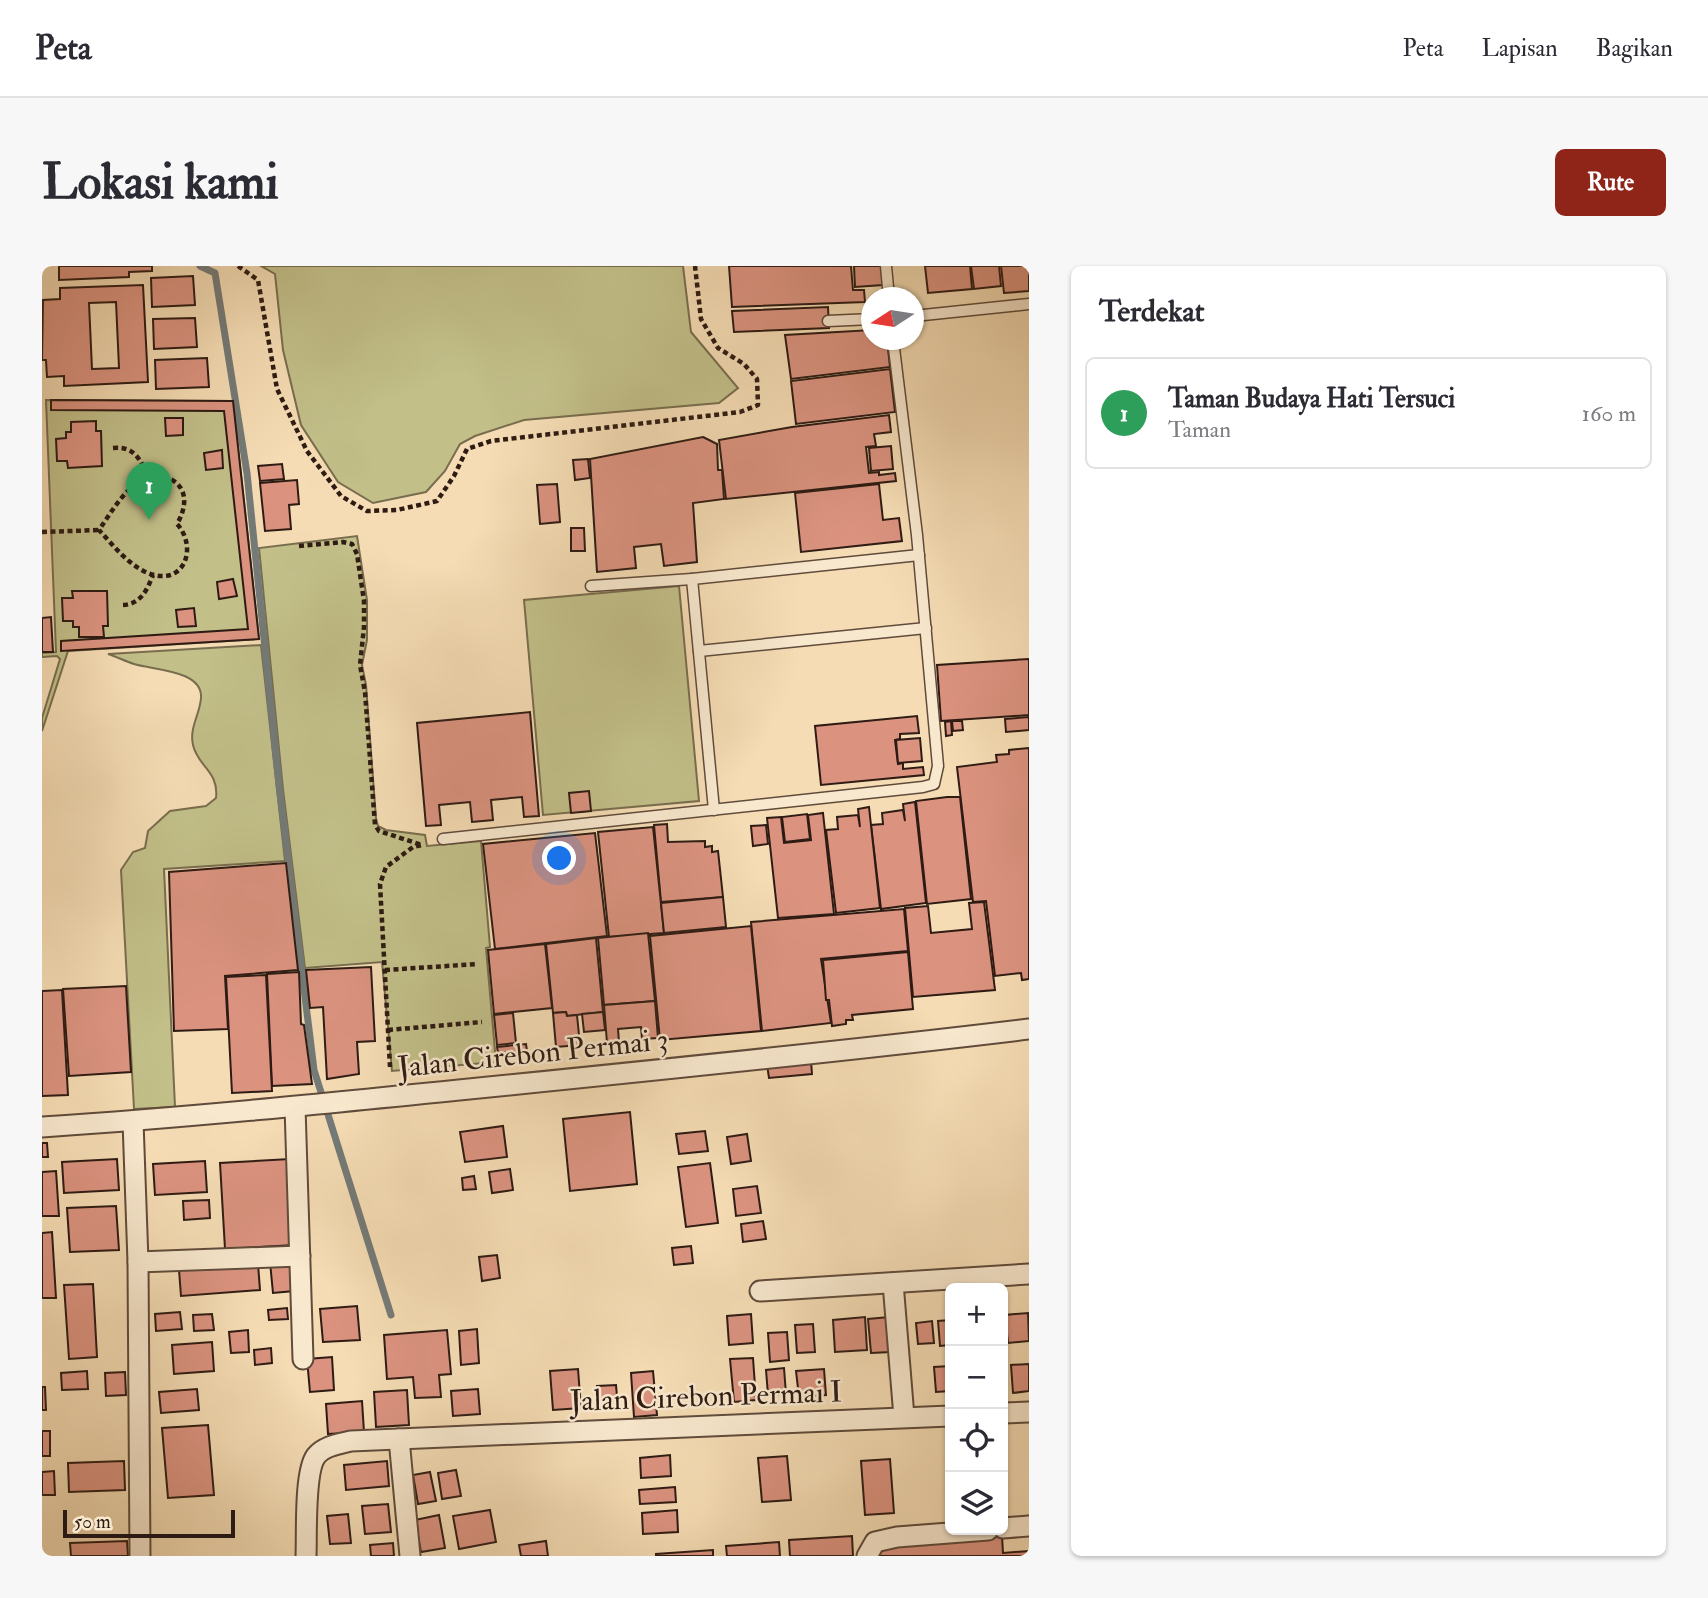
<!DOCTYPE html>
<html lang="id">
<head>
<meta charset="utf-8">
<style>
	body { margin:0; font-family:"IM FELL Double Pica",serif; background:#f7f7f7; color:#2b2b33 }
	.controls { position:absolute; right:21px; bottom:21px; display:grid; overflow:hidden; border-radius:10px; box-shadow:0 2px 5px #0004 }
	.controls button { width:63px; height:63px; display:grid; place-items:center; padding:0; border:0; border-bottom:2px solid #e1e1e2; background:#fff; color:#2b2b33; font:35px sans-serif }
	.compass { position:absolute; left:819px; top:21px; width:63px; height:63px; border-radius:50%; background:#fff; box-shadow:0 2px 5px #0004; rotate:258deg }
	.scale { position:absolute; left:21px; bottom:18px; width:172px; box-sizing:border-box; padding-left:7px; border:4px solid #2e1b13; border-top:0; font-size:19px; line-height:24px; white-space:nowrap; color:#2e1b13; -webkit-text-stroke:5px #f8e8ce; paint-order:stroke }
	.you { position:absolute; left:518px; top:593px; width:24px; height:24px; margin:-18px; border:5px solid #fff; border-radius:50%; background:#1a73e8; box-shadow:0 0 0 10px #1a73e833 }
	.badge { display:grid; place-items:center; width:46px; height:46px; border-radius:50%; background:#8f2418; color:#fff; font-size:23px; font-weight:700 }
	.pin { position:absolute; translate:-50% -58px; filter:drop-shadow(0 2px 4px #0008) }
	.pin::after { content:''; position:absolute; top:37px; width:24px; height:21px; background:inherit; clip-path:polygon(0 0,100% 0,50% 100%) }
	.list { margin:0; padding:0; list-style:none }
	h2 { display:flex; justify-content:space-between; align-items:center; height:91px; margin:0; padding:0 28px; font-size:30px }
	h2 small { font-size:23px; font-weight:400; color:#7c7c81 }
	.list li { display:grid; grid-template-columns:46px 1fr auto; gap:21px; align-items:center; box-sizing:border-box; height:112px; margin:0 14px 14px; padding:0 14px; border:2px solid #e1e1e2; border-radius:10px }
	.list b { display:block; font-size:26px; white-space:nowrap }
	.list p { margin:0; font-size:23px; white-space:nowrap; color:#7c7c81 }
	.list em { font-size:23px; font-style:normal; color:#7c7c81 }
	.icon { flex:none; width:38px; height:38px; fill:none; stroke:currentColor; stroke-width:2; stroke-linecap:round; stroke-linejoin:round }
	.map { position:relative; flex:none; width:987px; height:1290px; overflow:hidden; border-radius:10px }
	header { display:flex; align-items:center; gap:42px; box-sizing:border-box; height:98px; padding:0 35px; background:#fff; border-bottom:2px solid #e1e1e2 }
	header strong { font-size:33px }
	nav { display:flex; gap:38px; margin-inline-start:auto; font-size:24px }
	.intro { display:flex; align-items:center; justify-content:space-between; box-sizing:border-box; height:168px; padding:0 42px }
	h1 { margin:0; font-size:49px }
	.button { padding:18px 32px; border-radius:10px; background:#8f2418; color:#fff; font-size:24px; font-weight:700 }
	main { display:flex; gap:42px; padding:0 42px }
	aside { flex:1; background:#fff; border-radius:10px; box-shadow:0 2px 5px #0004 }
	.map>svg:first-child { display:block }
</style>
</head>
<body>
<header>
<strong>Peta</strong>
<nav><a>Peta</a><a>Lapisan</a><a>Bagikan</a></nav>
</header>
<div class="intro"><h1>Lokasi kami</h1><a class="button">Rute</a></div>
<main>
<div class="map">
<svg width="987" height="1290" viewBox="0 0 987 1290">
	<rect width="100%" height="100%" fill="#f5dcb4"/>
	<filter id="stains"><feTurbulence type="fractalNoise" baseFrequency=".00286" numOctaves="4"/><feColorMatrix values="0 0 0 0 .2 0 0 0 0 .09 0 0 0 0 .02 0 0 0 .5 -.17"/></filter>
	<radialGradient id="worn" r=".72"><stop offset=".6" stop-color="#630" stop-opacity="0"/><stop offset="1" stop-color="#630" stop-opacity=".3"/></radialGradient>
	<!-- green -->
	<g fill="#c2bf89" stroke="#786d4e" stroke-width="2">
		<polygon points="219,0 641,0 649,66 696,122 677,137 482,154 433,170 418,178 403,205 384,226 331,237 296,216 259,159 241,84 233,8"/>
		<polygon points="4,134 191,135 217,373 26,385 0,465 0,452 18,393 15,390 0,391 0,387 14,386"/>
		<polygon points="315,270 325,334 325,374 320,399 324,419 334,552 336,560 344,564 383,569 385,580 439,575 448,681 444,682 454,796 350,805 340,696 263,702 241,523 217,282"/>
		<polygon points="637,320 657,535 501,549 482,334"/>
		<path d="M219,379L243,595L122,603L133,841L92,843L79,604L91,586L103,582L106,565L128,545L164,540L174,532C177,505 156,501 151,479C147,462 158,448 159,432C161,404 111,404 92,398C83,395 75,391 66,388Z"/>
	</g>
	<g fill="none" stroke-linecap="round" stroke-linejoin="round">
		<!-- stream -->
		<polyline stroke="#747a77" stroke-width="7" points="158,0 173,7 205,207 237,519 272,804 349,1049"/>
	</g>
	<!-- building -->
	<g fill="#db9380" stroke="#2e1b13" stroke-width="2" fill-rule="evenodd">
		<polygon points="17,0 110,0 110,5 87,6 87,11 17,14"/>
		<polygon points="687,0 809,0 811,24 822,24 823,36 690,41"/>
		<polygon points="812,0 839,0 841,19 813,21"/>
		<polygon points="883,0 928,0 930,23 886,27"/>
		<polygon points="929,0 957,0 959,20 932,23"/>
		<polygon points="959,0 987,0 987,25 962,27"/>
		<polygon points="151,10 153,39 110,41 109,12"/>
		<path d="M101,19L106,116L22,120V110L5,111L4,94H0L1,34L18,33V22ZM74,36L77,102L50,103L47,37Z"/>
		<polygon points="786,41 787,62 692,66 690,45"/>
		<polygon points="153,52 155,81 112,83 111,53"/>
		<polygon points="830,64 830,74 845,74 848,101 749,113 743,69"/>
		<polygon points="165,92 167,121 114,123 113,94"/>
		<polygon points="848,103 853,146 754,158 749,115"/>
		<polygon points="9,134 191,135 217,373 19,385 19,375 206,363 182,145 9,144"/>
		<polygon points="847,149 849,166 832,168 834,180 824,181 827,207 837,206 837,209 853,207 854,215 684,233 677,174 750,161"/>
		<polygon points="123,152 141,152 141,169 124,170"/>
		<polygon points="54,155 54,165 59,165 60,200 26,202 25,195 15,195 14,173 24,172 24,166 29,166 29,156"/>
		<polygon points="661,171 675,178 676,204 680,204 682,233 651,237 655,296 622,300 619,278 592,281 594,302 555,306 548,193"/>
		<polygon points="849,180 851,203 829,205 827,182"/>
		<polygon points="180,184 181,202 164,204 162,187"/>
		<polygon points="546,193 548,212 533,214 531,194"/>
		<polygon points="240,198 242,213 218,215 216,200"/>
		<polygon points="255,214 257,238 247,239 249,263 223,265 218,217"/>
		<polygon points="515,218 518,256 498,258 495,219"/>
		<polygon points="837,218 841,254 857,252 860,275 759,286 753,227"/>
		<polygon points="529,262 542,262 543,285 529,285"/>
		<polygon points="191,313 195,330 177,333 175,316"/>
		<polygon points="30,325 65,325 66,360 61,360 62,371 37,371 37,361 31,361 31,355 21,355 20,332 31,332"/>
		<polygon points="152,342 154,360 136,361 134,344"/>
		<polygon points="9,351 11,386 0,386 0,352"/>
		<polygon points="987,393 987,449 899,455 895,399"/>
		<polygon points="488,446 497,550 482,551 480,531 449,534 451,554 430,556 428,536 397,539 399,559 384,560 375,457"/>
		<polygon points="875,450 877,467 858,468 858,473 853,474 856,498 861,497 861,503 881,501 882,509 779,519 773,460"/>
		<polygon points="987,451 987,464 964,466 963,453"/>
		<polygon points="909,455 910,469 904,470 903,456"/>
		<polygon points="910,455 920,455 921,464 911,465"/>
		<polygon points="878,472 880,495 856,497 854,474"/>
		<polygon points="987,482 987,713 980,714 979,707 953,710 944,635 931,636 915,501 955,496 954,489 967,488 967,484"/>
		<polygon points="547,525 549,545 529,547 527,527"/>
		<polygon points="905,531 918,531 929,633 885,638 874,535"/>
		<polygon points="873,536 884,637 839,643 829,559 841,558 840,547 861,544 863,555 861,538"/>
		<polygon points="827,541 838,642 794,647 784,564 796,563 795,551 816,549 818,561 816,543"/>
		<polygon points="781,547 792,648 736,652 725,552 739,551 742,577 769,574 766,549"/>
		<polygon points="765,548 768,573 743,576 740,551"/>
		<polygon points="625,558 626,576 663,575 663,581 670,580 670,586 676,585 681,631 619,636 612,559"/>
		<polygon points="724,559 726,578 711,580 709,560"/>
		<polygon points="611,561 622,667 567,671 556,566"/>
		<polygon points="553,567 565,670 453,683 441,578"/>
		<polygon points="244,597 256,704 183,710 186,763 132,765 127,606"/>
		<polygon points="681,631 684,661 622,667 619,637"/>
		<polygon points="942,636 953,724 871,731 863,642 886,640 889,667 930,663 927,637"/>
		<polygon points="862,643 866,685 779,693 789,757 720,765 709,656"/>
		<polygon points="709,660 719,765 618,774 608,670"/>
		<polygon points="606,667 613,735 562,739 556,672"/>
		<polygon points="554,672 561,746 525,750 524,746 511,747 504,678"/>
		<polygon points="503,678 510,742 452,748 446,684"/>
		<polygon points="866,686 871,743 810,749 811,754 804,754 804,758 790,760 787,734 784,734 781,694"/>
		<polygon points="329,701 333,775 315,776 317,808 285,813 281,741 268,742 264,704"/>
		<polygon points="257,706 259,758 262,759 270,818 230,820 225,708"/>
		<polygon points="224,709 230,825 190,827 184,711"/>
		<polygon points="84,720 89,806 27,810 21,723"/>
		<polygon points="20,724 26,829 0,830 0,725"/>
		<polygon points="613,735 616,772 600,773 599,761 576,763 577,776 565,777 562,739"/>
		<polygon points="524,746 525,750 535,749 538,779 514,781 511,747"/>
		<polygon points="561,746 563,764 542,766 540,748"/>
		<polygon points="471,747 474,777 455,779 452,749"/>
		<polygon points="484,778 485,785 456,787 455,781"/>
		<polygon points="769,795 770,808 727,812 725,799"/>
		<polygon points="588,846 595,918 528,925 521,853"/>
		<polygon points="461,860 465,891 423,896 418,866"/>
		<polygon points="663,865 666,885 637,888 634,868"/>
		<polygon points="705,868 709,895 689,898 685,871"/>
		<polygon points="0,877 5,877 6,891 0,891"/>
		<polygon points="75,893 77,924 22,927 20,896"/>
		<polygon points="248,893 253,979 183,983 178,897"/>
		<polygon points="163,895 165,926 113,929 111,898"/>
		<polygon points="668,897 676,957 644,961 636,901"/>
		<polygon points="468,903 471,924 450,927 447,906"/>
		<polygon points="14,905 17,950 0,950 0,906"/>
		<polygon points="432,910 434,923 421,924 420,912"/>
		<polygon points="715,920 719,947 694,950 691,923"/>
		<polygon points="167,934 168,952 142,954 141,935"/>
		<polygon points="74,940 77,984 28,986 25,942"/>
		<polygon points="721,955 724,973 701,976 699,958"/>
		<polygon points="10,966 14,1032 0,1032 0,967"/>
		<polygon points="649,980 651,997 632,999 630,982"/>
		<polygon points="455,989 458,1012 440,1015 437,991"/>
		<polygon points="249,995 252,1025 231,1027 228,996"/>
		<polygon points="216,998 218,1024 139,1030 137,1004"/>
		<polygon points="51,1018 55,1091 27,1093 22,1019"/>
		<polygon points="315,1040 318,1074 281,1076 278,1043"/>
		<polygon points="245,1042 246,1053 227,1054 226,1044"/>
		<polygon points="138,1046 140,1063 114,1065 113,1048"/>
		<polygon points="986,1047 987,1075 966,1077 963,1049"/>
		<polygon points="170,1048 172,1064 152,1065 151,1049"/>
		<polygon points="709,1048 711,1077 687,1079 685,1050"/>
		<polygon points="823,1051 825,1084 793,1086 791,1054"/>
		<polygon points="847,1051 849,1086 829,1087 826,1053"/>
		<polygon points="908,1054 908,1079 898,1080 896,1055"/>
		<polygon points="890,1055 892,1077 876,1078 874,1057"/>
		<polygon points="771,1058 773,1086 755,1087 753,1059"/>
		<polygon points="435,1063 437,1097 419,1099 417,1065"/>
		<polygon points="206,1064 207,1086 189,1087 187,1066"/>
		<polygon points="405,1064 409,1108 397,1109 399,1131 373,1132 371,1111 345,1113 342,1069"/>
		<polygon points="745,1066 747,1094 728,1096 726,1067"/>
		<polygon points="170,1076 172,1105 132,1108 130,1079"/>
		<polygon points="229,1082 230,1097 213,1099 212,1084"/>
		<polygon points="290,1091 292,1124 268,1126 265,1093"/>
		<polygon points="711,1092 714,1134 692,1136 688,1093"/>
		<polygon points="987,1098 987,1125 971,1127 969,1099"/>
		<polygon points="908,1100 908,1125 894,1126 892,1101"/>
		<polygon points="742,1102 744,1128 726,1129 724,1104"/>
		<polygon points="536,1103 539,1142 511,1144 508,1105"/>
		<polygon points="782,1103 784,1129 757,1131 754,1105"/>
		<polygon points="45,1105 46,1123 20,1124 19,1107"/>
		<polygon points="611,1105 615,1149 592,1151 589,1107"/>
		<polygon points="83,1106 84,1129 64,1130 63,1107"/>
		<polygon points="574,1119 576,1142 557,1144 555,1120"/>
		<polygon points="0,1121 3,1121 4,1144 0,1144"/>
		<polygon points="155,1123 157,1144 119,1147 117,1126"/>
		<polygon points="436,1123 438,1148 411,1150 409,1125"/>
		<polygon points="365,1124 367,1159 334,1161 332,1126"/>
		<polygon points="320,1135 322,1166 286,1168 284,1138"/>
		<polygon points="166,1159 172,1229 126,1232 120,1162"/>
		<rect x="0" y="1165" width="8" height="25"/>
		<polygon points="628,1189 629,1210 599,1212 598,1192"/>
		<polygon points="745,1190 749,1234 720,1236 716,1192"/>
		<polygon points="848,1193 852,1247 823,1249 819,1195"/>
		<polygon points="82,1195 83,1224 27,1226 26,1197"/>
		<polygon points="345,1195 347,1220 304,1224 302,1199"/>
		<polygon points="414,1204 419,1230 400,1233 396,1207"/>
		<polygon points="12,1205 13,1229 0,1229 0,1206"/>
		<polygon points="388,1206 394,1235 376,1238 371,1209"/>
		<polygon points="633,1221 634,1236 598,1238 597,1224"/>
		<polygon points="346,1238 349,1266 323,1268 320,1240"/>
		<polygon points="448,1244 454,1276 417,1283 411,1250"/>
		<polygon points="635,1244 636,1266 601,1268 600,1247"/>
		<polygon points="306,1248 309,1277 288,1278 285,1250"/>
		<polygon points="397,1249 403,1282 379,1286 373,1254"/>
		<polygon points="810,1270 811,1290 748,1290 747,1274"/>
		<polygon points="960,1270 961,1287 987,1285 987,1290 837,1290 836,1280"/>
		<polygon points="85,1275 86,1290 29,1290 28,1277"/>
		<polygon points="504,1275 506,1290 479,1290 477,1279"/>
		<polygon points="737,1276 738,1290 685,1290 684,1280"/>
		<polygon points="351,1277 352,1290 329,1290 328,1279"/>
		<polygon points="671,1284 671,1290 614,1290 614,1288"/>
	</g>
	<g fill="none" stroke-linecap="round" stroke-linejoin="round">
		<defs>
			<g id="service">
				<polyline points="844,0 847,32"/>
				<polyline points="872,50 987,38"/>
				<polyline points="786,55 830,53"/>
				<polyline points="549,320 650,313"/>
				<polyline points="657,385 884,362"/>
				<polyline points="672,544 650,313 877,289"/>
				<polyline points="401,573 881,521 892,518 896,500 875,269 851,74"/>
			</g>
			<g id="minor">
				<polyline points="253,841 261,1093"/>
				<polyline points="91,855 96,996 98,1290"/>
				<path d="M0,861C139,852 278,838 417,824C607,805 797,786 987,763"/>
				<polyline points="96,996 258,990"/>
				<polyline points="851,1017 862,1151"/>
				<polyline points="718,1025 987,1008"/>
				<polyline points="961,1147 987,1146"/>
				<polyline points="357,1173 368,1290"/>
				<polyline points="961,1262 987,1260"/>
				<path d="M264,1290C265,1269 262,1206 274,1190C282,1180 297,1178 309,1175L908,1150"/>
				<polyline points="825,1290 833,1276 855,1271 946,1264"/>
			</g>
		</defs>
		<!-- service casing -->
		<use href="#service" stroke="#604b3b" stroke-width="13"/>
		<!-- minor casing -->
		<use href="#minor" stroke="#604b3b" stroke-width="23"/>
		<!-- path -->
		<g stroke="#2e1b13" stroke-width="4.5" stroke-dasharray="5 3.5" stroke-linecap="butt">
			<polyline points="196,0 216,14 235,123 265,185 299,230 325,245 355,244 395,235 412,210 425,183 449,175 698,146 716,139 715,113 702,98 676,82 659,53 653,0"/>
			<path d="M71,182C92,180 99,193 105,211"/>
			<path d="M113,209C143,212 149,234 135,258C155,280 144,317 112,309C89,303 72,280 57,264C71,244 86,215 113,209Z"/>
			<polyline points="0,266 57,264"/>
			<polyline points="257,280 301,276 310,278 315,288 322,335 322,361 318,399 323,426 333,559 337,565 380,579"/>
			<path d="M81,339C99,338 105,324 111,309"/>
			<polyline points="343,704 436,698"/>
			<polyline points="346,764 440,756"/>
			<polyline points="348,801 338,618 344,601 371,581 380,579"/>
		</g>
		<!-- service -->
		<use href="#service" stroke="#f8e8ce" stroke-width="10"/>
		<!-- minor -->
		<use href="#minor" stroke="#f8e8ce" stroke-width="19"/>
	</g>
	<g text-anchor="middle" stroke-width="5" stroke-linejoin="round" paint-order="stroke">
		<!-- street labels -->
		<g font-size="30" fill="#2e1b13" stroke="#f8e8ce">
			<text transform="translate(491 787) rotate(-6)" y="10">Jalan Cirebon Permai 3</text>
			<text transform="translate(664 1130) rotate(-2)" y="10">Jalan Cirebon Permai I</text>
		</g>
	</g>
	<rect width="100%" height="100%" filter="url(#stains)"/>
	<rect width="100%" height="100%" fill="url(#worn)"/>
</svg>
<div class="controls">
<button>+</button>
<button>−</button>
<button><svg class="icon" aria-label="locate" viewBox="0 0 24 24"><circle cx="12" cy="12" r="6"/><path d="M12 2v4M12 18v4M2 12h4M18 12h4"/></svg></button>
<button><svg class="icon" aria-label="layers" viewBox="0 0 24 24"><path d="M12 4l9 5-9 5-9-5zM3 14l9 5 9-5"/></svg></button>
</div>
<svg class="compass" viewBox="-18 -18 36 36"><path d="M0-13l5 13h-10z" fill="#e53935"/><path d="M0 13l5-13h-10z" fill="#7c7c81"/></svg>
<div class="scale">50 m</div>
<div class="you"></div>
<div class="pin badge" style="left:107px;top:254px;background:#2e9e5b">1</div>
</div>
<aside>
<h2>Terdekat<small></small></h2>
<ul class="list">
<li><span class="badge" style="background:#2e9e5b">1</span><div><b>Taman Budaya Hati Tersuci</b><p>Taman</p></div><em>160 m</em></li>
</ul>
</aside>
</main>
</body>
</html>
